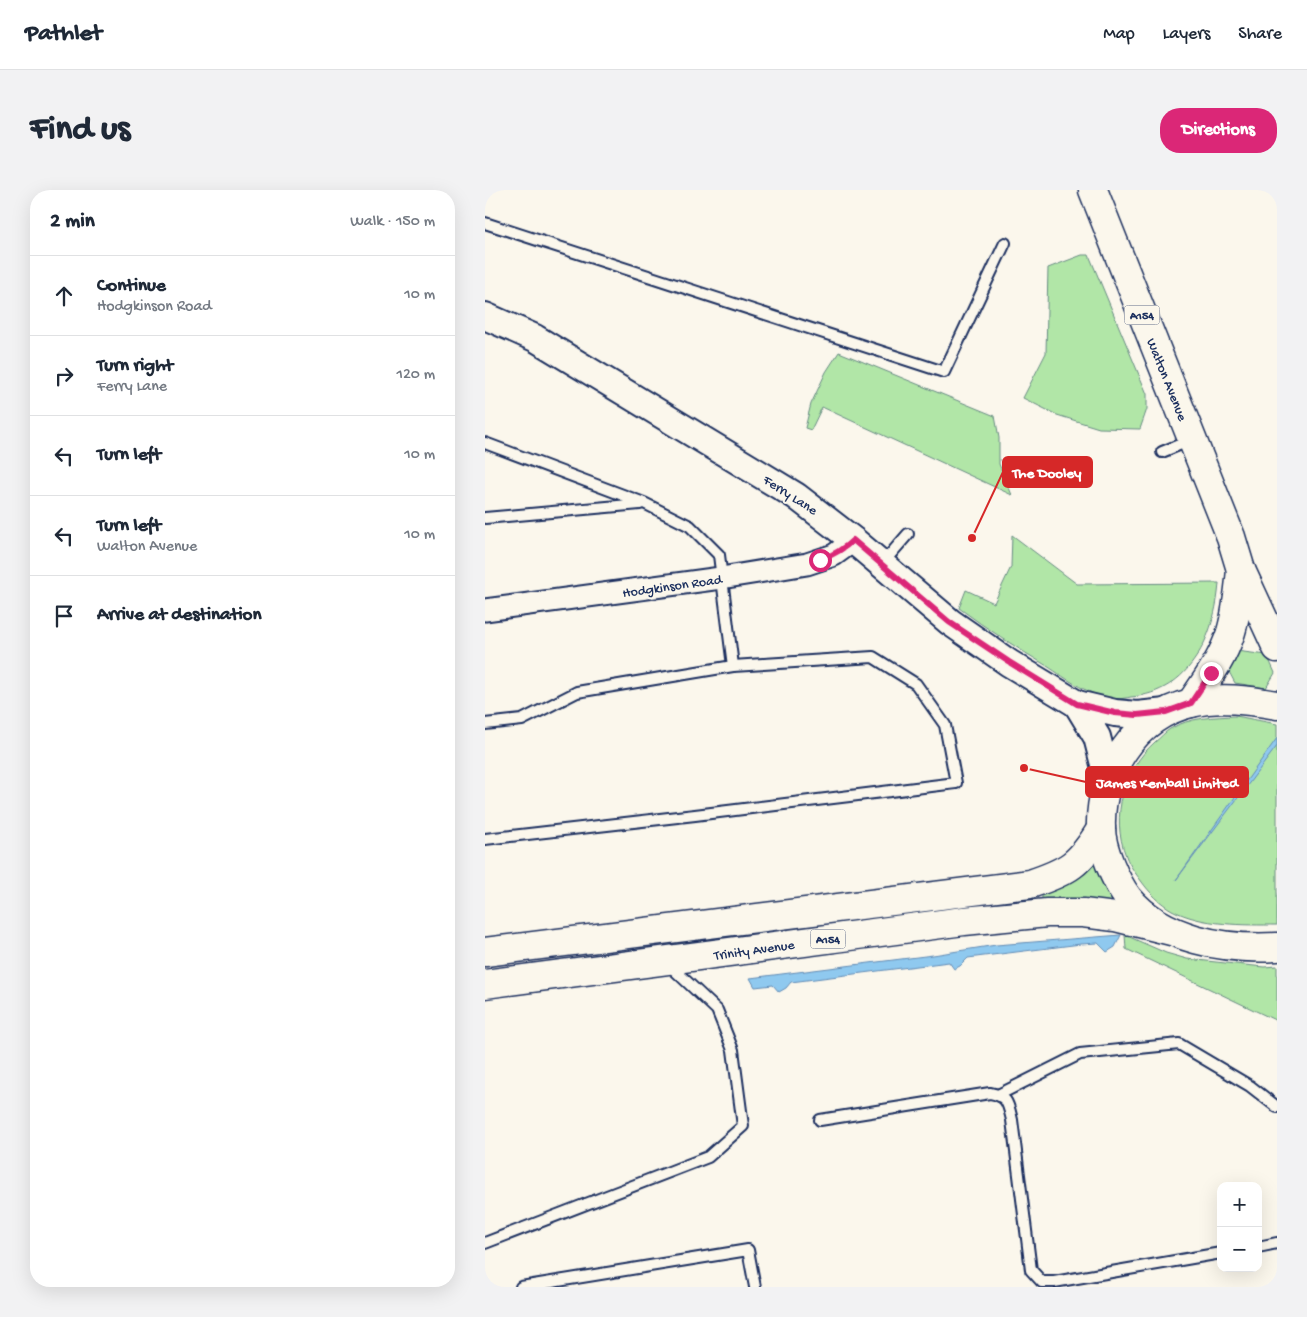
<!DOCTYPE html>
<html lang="en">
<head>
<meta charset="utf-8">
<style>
	body { margin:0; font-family:"Gochi Hand",sans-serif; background:#f2f2f3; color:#1f2937 }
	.controls { position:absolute; right:15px; bottom:15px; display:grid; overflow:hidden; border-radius:10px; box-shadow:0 5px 20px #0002 }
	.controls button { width:45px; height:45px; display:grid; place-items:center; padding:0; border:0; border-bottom:1px solid #e0e1e3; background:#fff; color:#1f2937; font:25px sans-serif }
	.stop { position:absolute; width:15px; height:15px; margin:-11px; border:4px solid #db2777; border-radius:50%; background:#fff }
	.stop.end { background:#db2777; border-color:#fff; box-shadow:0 1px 5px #0008 }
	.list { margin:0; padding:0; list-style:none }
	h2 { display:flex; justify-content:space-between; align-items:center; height:65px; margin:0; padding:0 20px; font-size:21px }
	h2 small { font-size:16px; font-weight:400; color:#747a83 }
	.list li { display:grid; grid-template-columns:32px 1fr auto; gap:15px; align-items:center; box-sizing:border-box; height:80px; padding:0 20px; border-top:1px solid #e0e1e3 }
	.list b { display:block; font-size:19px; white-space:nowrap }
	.list p { margin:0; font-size:16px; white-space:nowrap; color:#747a83 }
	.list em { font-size:16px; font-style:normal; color:#747a83 }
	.icon { flex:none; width:28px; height:28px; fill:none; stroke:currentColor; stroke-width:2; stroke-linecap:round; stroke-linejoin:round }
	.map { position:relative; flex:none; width:792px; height:1097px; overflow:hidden; border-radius:20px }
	header { display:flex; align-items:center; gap:30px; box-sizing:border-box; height:70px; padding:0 25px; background:#fff; border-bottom:1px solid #e0e1e3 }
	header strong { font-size:24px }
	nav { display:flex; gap:28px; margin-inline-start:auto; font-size:18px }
	.intro { display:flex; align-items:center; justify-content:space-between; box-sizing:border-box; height:120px; padding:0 30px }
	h1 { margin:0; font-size:35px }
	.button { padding:12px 22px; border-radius:20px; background:#db2777; color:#fff; font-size:18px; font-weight:700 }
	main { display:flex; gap:30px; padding:0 30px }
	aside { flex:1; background:#fff; border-radius:20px; box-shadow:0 5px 20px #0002 }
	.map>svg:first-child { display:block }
</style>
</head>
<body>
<header>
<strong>Pathlet</strong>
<nav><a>Map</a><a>Layers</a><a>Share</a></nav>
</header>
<div class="intro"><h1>Find us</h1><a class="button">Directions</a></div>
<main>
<aside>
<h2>2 min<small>Walk · 150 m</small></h2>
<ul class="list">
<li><svg class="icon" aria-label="ahead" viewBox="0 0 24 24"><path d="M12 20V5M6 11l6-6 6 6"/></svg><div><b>Continue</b><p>Hodgkinson Road</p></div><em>10 m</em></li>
<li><svg class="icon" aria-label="right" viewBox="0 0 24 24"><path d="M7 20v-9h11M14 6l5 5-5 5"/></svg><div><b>Turn right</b><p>Ferry Lane</p></div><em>120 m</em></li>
<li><svg class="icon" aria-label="left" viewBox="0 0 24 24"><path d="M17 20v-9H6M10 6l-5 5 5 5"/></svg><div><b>Turn left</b></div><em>10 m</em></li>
<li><svg class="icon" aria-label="left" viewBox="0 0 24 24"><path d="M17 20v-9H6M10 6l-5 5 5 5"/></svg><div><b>Turn left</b><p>Walton Avenue</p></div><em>10 m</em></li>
<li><svg class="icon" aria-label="arrive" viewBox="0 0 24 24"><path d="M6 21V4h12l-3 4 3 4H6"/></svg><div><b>Arrive at destination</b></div></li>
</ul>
</aside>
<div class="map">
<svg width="792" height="1097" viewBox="0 0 792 1097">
	<rect width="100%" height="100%" fill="#fbf7ec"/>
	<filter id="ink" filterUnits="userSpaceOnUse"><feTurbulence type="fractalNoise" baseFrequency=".02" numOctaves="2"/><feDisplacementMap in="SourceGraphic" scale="10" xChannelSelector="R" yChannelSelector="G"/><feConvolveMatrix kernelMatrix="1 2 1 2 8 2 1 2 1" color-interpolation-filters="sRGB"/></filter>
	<g filter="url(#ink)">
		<!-- green -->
		<g fill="#b1e6a7" stroke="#668a82">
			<polygon points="597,65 604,65 662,204 662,219 655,239 614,238 572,225 538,208 561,163 563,78"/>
			<polygon points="354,162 510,226 514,248 514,274 527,305 337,217 326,240 320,238 326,214 341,182"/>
			<path d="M527,345L592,394L734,393C730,446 705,502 646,507C641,508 635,509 630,509C606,507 582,489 562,476C532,458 502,439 474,418L481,400L509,413L526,377Z"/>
			<polygon points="751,461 782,465 790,483 781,498 750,493 742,478"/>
			<path d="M751,526L792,534V735C759,735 717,736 687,720C676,714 664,702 657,692C651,684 644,675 641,666C625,626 639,579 670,552C675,548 680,542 685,539C705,527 729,527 751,526Z"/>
			<polygon points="608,670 614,686 632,714 600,710 557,709 557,701"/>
			<polygon points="640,745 681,763 702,769 779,777 792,776 792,831 641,759"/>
		</g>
		<!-- water -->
		<g fill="#8fc9ef" stroke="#618bb5">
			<polygon points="792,548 792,556 691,690"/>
			<polygon points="636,745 630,757 622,762 613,753 596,754 483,768 475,776 469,779 464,772 306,792 301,798 294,802 288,795 270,797 265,788 448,765 511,755"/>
		</g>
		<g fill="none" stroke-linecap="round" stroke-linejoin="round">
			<defs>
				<g id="service">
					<polyline points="0,33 459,182 520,53"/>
					<polyline points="0,253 159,313 205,336 234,365 248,476"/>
					<polyline points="677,262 706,250"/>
					<polyline points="0,328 155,314"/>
					<polyline points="397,374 423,344"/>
					<polyline points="0,534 37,530 92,502 248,476 388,467 431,494 460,535 471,593 210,625 0,649"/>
					<polyline points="515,904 595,864 694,854 765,896 792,917"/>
					<path d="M335,930L505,903C523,906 523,914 527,930L546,1080L557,1092H569L736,1063"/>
					<polyline points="0,1053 223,967 258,936 248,860 232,820 182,773"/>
					<polyline points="773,1057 792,1053"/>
					<polyline points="36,1097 263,1060 270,1097"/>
				</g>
				<polyline id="minor" points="0,420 236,388 322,374 349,365 360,357 368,350"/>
				<g id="tertiary">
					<polyline points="0,126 50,148 311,306 368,350 465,432 524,473 592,514 630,523 652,525 681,522"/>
					<polyline points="592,514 612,547 623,590"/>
				</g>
				<g id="primary">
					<polyline points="608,0 746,347 756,380 792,458"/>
					<path d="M706,513C721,491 738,468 746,442C752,422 754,400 756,380"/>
					<path d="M792,515C764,510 734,506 706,513C650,526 614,583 616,638C616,658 631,692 643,708C678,750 740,760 792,757"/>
					<path d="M0,762L545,694C584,681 595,674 616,639"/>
					<polyline points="0,794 479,731 562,723 598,723 630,727 686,741"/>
				</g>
			</defs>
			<!-- service casing -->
			<use href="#service" stroke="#1b2f5e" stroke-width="14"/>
			<!-- minor casing -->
			<use href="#minor" stroke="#1b2f5e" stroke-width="25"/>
			<!-- tertiary casing -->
			<use href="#tertiary" stroke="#1b2f5e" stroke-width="30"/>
			<!-- primary casing -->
			<use href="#primary" stroke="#1b2f5e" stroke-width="31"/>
			<!-- service -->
			<use href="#service" stroke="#fbf7ec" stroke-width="10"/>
			<!-- minor -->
			<use href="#minor" stroke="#fbf7ec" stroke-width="21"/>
			<!-- tertiary -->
			<use href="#tertiary" stroke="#fbf7ec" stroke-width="26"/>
			<!-- primary -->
			<use href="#primary" stroke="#fbf7ec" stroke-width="28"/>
		</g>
	</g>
	<g fill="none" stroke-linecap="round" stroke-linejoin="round" filter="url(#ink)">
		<!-- route -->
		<path stroke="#db2777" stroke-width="6" d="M335,370C348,365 358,360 368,350L464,432L524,472L592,514L630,523L652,525L681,522L706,513L726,483"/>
	</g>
	<g text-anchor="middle" stroke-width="4" stroke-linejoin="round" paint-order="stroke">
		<!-- shield labels -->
		<g fill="#fbf7ec" stroke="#5e6b89" stroke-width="1">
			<rect x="639.5" y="115.5" width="35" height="19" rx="4"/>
			<rect x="325.5" y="739.5" width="35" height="19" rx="4"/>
		</g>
		<g font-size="12" font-weight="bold" fill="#1b2f5e">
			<text x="657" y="129">A154</text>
			<text x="343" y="753">A154</text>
		</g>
		<!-- street labels -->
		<g font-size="14" fill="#1b2f5e" stroke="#fbf7ec">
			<text transform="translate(683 189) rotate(68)" y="5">Walton Avenue</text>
			<text transform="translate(306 304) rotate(33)" y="5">Ferry Lane</text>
			<text transform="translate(187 395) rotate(-8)" y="5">Hodgkinson Road</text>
			<text transform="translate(269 759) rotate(-8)" y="5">Trinity Avenue</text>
		</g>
	</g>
	<!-- callouts -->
	<path fill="none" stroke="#d62828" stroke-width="2" d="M487 348L518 282M539 578L601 592"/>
	<g fill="#d62828" stroke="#fbf7ec" stroke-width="2">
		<circle cx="487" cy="348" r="5"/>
		<circle cx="539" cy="578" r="5"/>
	</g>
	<g fill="#d62828" stroke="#d62828" stroke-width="2">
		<rect x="518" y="267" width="89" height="30" rx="5"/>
		<rect x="601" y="577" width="162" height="30" rx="5"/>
	</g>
	<g font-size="15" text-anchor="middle" font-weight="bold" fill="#fff">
		<text x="562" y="287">The Dooley</text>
		<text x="682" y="597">James Kemball Limited</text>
	</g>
</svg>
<div class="controls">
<button>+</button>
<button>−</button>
</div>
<div class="stop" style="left:335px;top:370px"></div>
<div class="stop end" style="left:726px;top:483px"></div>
</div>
</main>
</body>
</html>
